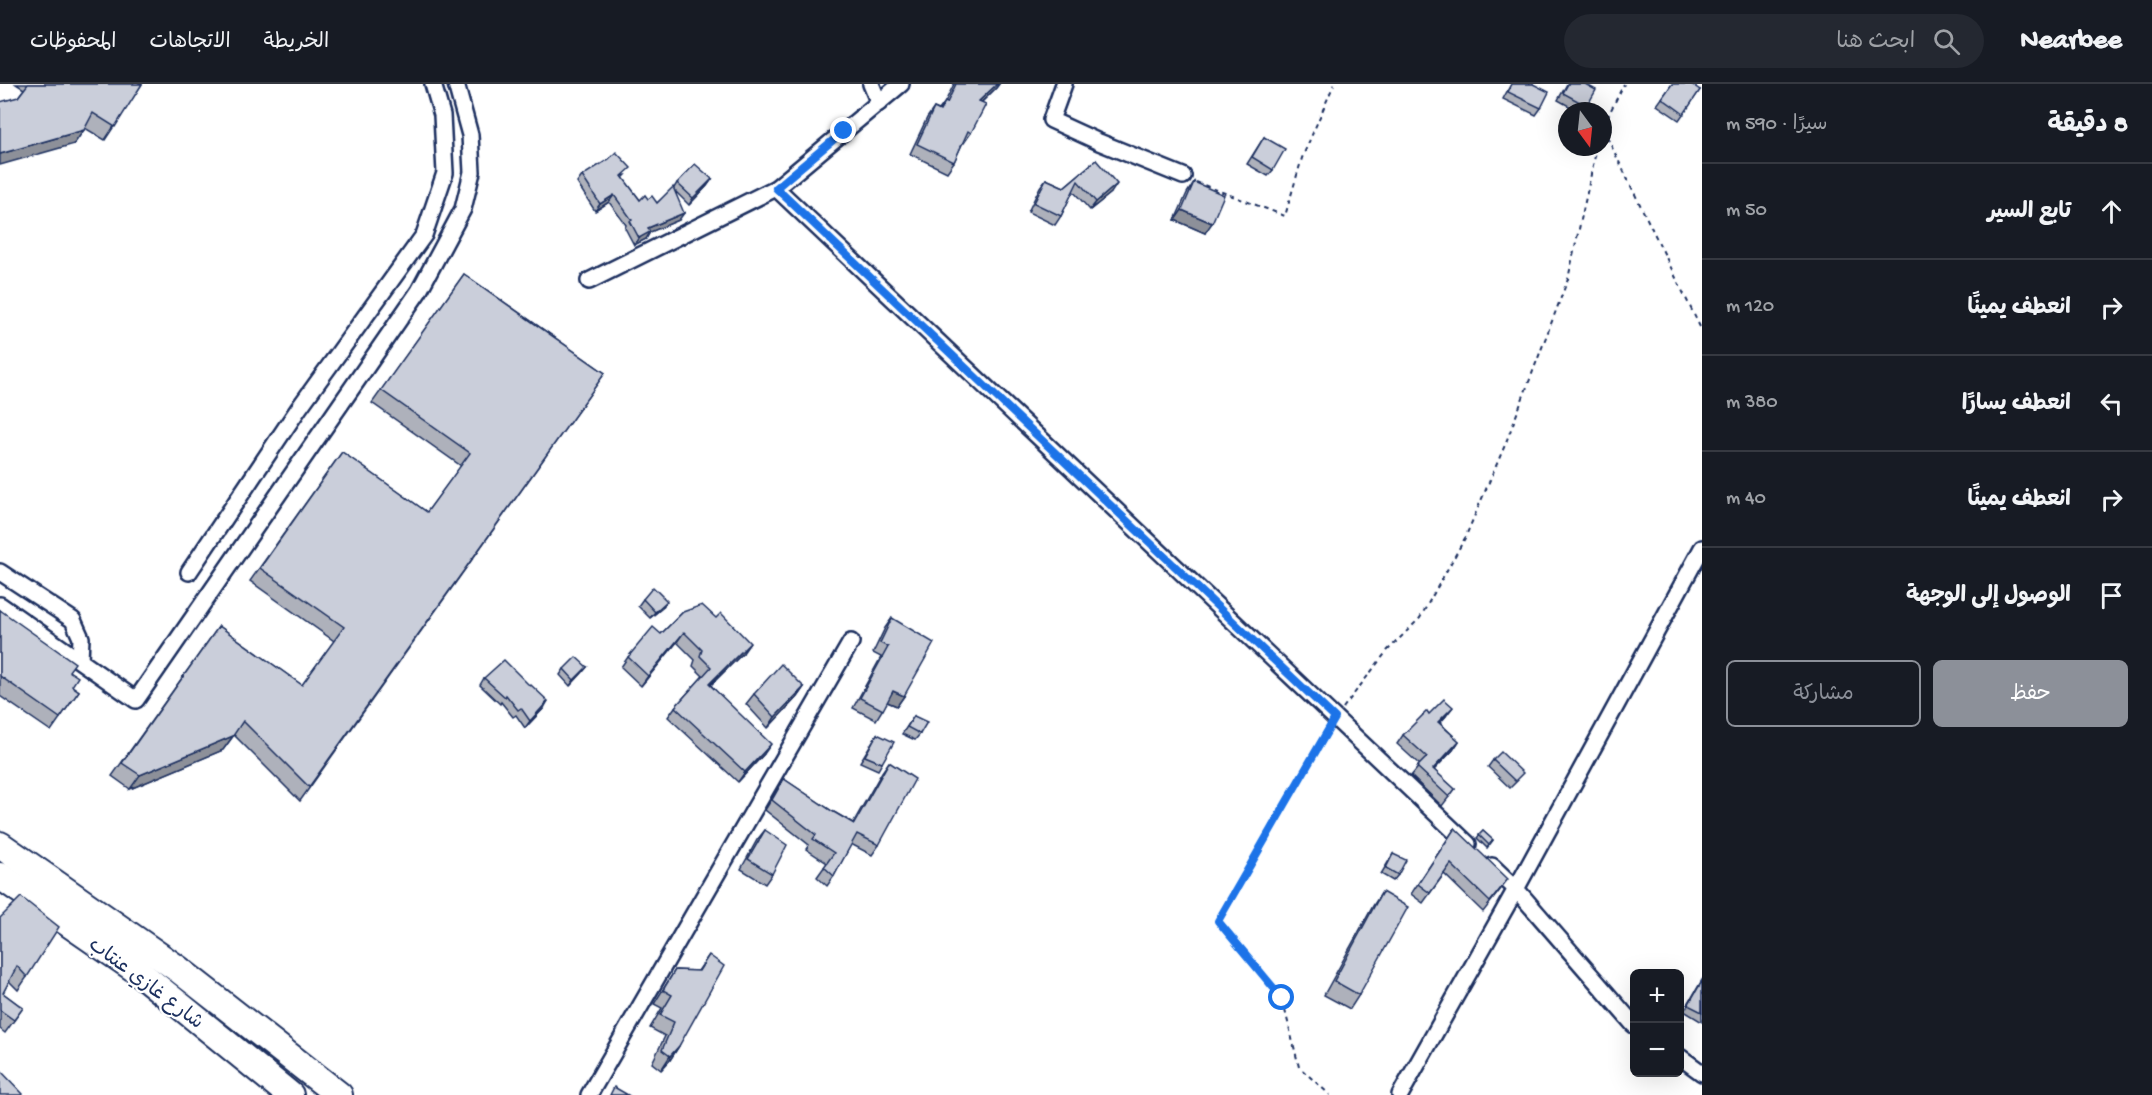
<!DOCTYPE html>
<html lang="ar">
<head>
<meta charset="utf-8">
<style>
	body { margin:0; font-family:"Gochi Hand","Playpen Sans Arabic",sans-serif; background:#242831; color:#f1f3f6; direction:rtl }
	.controls { position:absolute; right:18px; bottom:18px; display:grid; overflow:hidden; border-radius:9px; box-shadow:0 6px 24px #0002 }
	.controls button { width:54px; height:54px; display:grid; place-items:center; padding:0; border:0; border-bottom:2px solid #363941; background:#171b24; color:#f1f3f6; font:30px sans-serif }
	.compass { position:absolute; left:1558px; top:18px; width:54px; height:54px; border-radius:50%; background:#171b24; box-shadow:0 6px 24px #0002; rotate:165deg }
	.stop { position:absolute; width:18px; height:18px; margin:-14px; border:4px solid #1a73e8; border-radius:50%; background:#fff }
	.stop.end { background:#1a73e8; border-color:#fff; box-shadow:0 2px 6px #0008 }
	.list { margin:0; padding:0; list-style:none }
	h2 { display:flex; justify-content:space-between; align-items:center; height:78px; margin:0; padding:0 24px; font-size:26px }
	h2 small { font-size:20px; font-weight:400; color:#9ea1a6 }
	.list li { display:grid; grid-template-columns:39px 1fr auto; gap:18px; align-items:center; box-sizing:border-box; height:96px; padding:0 24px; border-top:2px solid #363941 }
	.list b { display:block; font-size:22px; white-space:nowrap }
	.list em { font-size:20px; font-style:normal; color:#9ea1a6 }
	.actions { display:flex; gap:12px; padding:18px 24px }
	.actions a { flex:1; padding:14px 0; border:2px solid #8c9099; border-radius:9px; text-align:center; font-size:21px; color:#8c9099 }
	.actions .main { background:#8c9099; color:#fff }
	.icon { flex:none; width:33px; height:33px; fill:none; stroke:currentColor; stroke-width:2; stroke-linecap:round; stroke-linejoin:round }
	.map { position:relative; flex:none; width:1702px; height:1011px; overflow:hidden; direction:ltr }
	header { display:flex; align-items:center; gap:36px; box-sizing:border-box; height:84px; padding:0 30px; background:#171b24; border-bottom:2px solid #363941 }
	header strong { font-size:28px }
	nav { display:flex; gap:33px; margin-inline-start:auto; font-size:21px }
	.search { width:420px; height:54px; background:#242831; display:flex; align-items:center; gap:15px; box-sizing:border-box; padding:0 21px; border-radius:33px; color:#9ea1a6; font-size:22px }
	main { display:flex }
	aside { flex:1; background:#171b24 }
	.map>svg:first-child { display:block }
</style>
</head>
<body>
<header>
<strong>Nearbee</strong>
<div class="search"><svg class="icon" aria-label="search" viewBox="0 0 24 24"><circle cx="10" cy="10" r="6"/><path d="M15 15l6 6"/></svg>ابحث هنا</div>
<nav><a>الخريطة</a><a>الاتجاهات</a><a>المحفوظات</a></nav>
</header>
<main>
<aside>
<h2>8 دقيقة<small>سيرًا · 590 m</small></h2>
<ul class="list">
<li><svg class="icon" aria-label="ahead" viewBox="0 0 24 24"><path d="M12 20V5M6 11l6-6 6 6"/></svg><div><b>تابع السير</b></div><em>50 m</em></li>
<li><svg class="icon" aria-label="right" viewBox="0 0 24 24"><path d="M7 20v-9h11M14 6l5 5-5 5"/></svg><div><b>انعطف يمينًا</b></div><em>120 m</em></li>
<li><svg class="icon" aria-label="left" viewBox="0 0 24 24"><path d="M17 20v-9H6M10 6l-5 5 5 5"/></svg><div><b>انعطف يسارًا</b></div><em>380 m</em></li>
<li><svg class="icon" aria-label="right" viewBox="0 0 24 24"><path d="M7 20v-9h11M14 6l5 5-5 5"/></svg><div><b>انعطف يمينًا</b></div><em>40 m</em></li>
<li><svg class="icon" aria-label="arrive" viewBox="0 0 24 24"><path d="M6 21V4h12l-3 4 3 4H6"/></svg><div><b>الوصول إلى الوجهة</b></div></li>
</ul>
<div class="actions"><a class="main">حفظ</a><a>مشاركة</a></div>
</aside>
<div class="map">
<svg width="1702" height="1011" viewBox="0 0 1702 1011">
	<rect width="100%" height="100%" fill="#fff"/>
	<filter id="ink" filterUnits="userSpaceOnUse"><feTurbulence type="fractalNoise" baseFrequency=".0167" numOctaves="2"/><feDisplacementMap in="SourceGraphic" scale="12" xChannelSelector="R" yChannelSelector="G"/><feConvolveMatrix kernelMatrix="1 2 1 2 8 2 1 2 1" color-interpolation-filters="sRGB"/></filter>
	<g filter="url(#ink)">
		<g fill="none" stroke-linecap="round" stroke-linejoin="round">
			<defs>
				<g id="minor">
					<polyline points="871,0 879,19"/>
					<polyline points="1064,0 1051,36 1099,58 1183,92"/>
					<polyline points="776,104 1468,760"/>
					<polyline points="589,197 776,104 901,0"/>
					<polyline points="0,488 73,536 81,554 80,576"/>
					<polyline points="189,488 299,324 424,151 445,89 442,31 433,0"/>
					<polyline points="0,521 136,616 419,207 463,125 472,88 470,51 456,0"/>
					<polyline points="1492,782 1516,805 1634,941"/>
					<polyline points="1680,973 1702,989"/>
					<polyline points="589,1011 851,558"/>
					<polyline points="1400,1011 1516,805 1702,464"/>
				</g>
				<g id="trunk">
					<polyline points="0,761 178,885 339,1011"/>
					<polyline points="0,792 135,885 290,1011"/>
				</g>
			</defs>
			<!-- minor casing -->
			<use href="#minor" stroke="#1b2f5e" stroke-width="20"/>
			<!-- trunk casing -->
			<use href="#trunk" stroke="#1b2f5e" stroke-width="30"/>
			<!-- path -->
			<g stroke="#1b2f5e" stroke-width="2" stroke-dasharray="4.5 4.5" stroke-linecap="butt">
				<polyline points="1603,42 1624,0"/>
				<polyline points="1603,45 1702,247"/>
				<polyline points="1196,98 1285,132 1302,74 1334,0"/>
				<polyline points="1343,624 1387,567 1420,534 1465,454 1505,361 1568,195 1597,63"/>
				<polyline points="1328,646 1218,837 1282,914 1299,983 1330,1011"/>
			</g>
			<!-- minor -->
			<use href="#minor" stroke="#fff" stroke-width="15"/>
			<!-- trunk -->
			<use href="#trunk" stroke="#fff" stroke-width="26"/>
		</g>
		<!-- wall -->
		<g fill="#aeb1bb" stroke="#1b2f5e" stroke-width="1.5">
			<polygon points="16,0 142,0 105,56 85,44 74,60 18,13 24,5"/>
			<polygon points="954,0 999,0 996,4 982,18 971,49 964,59 963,58 954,78 947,88 910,70 927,34 934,24 939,26 945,18"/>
			<polygon points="1511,0 1533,0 1541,24 1536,31 1503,15"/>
			<polygon points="1567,0 1585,0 1587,22 1584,27 1578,27 1558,16"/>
			<polygon points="1672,0 1700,6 1679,36 1657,21"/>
			<polygon points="1264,53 1273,86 1268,92 1247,80"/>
			<polygon points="1096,76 1111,109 1090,126 1073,107 1061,132 1055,141 1028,128 1040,103 1046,95 1064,103"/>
			<polygon points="626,91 623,94 640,116 648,115 657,119 674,104 677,99 712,95 707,102 689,121 676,108 679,136 650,148 646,155 634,161 625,144 626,141 609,118 595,127 577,99 582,92"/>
			<polygon points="1194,98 1205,149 1175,136 1187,109"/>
			<polygon points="464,190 605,289 300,717 234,651 223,666 130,705 112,692 219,542 302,601 334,557 250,497 342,368 427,428 461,382 372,319"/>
			<polygon points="643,515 662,524 650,534 638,522"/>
			<polygon points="0,526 72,602 79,607 51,647 0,612"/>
			<polygon points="683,528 743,569 711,601 764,670 738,698 668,633 675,623 703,592 693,582 695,576 677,558 641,602 621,583 628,573 661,550"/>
			<polygon points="892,534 904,612 897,622 887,618 876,636 853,624 881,573 873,569 885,544"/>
			<polygon points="587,583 582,589 570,602 560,591 564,585"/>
			<polygon points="484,594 544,624 525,644 516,631 513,633 501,618 500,620 480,601"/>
			<polygon points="804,603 797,613 768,644 746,620 754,610"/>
			<polygon points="1429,630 1446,632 1440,639 1459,657 1453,666 1434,686 1455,705 1442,722 1411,692 1420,681 1397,660 1403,651"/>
			<polygon points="914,632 920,650 915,656 902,650"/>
			<polygon points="877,650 882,679 878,686 860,678"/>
			<polygon points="1493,676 1518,696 1510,704 1488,683"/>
			<polygon points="889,678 879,761 872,771 851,760 834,792 827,802 817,793 827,779 806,765 809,761 765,726 784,695 832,727 853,739 882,688"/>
			<polygon points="1455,744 1501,805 1483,828 1444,790 1423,819 1411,810"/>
			<polygon points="765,746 772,790 765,800 741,785 757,756"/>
			<polygon points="1483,747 1493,756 1487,764 1477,754"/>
			<polygon points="1393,770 1398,791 1393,797 1381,790"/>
			<polygon points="1382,808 1359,911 1350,925 1324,911 1373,822"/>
			<polygon points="0,834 27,893 18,906 9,897 3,909 23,924 5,949 0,945"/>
			<polygon points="709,871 679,962 670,976 661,986 652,979 665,952 650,944 662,924 654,920 675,886 698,887"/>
			<polygon points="1702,896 1702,938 1684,927"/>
		</g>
		<!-- shaded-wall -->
		<g fill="#8d9099" stroke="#1b2f5e" stroke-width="1.5">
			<polygon points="997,0 999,0 996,4 972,27 979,17"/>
			<polygon points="84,46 74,60 0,81 0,70"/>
			<polygon points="712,95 707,102 689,121 693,114"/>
			<polygon points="1117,100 1111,109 1090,126 1096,118"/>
			<polygon points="614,111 609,118 595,127 600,120"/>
			<polygon points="1182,126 1212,139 1205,149 1175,136"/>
			<polygon points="684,129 679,136 650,148 646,155 634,161 648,144"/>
			<polygon points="667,517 662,524 650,534 655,528"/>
			<polygon points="684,548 677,558 641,602 648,592"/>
			<polygon points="750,559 743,569 702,609 709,600"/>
			<polygon points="587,583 582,589 570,602 574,596"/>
			<polygon points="804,603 797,613 768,644 775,633"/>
			<polygon points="893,607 904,612 897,622 885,617"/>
			<polygon points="548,617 544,624 525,644 530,637"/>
			<polygon points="1453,623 1446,632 1432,647 1438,638"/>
			<polygon points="233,652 223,666 130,705 140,691"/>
			<polygon points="1459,657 1453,666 1426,694 1433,685"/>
			<polygon points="771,660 764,670 738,698 745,688"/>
			<polygon points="679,962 670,976 661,986 670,972"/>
		</g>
		<!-- building -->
		<g fill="#caceda" stroke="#1b2f5e" stroke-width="1.5">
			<polygon points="28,0 142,0 115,43 93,29 84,46 0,70 0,18 18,13"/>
			<polygon points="956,0 997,0 979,17 986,20 971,49 968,47 954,78 917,60 934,24 940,27 945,18 947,19"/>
			<polygon points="1512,0 1533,0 1549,8 1541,24 1508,8"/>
			<polygon points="1568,0 1585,0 1596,6 1587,22 1563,9"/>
			<polygon points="1672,0 1691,0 1700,6 1684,30 1662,14"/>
			<polygon points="1264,53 1285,65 1273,86 1252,73"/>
			<polygon points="616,68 631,84 622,92 640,116 645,111 648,115 652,112 657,119 673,103 684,129 648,144 650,148 639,154 630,137 632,136 614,111 600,120 582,92 609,75"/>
			<polygon points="1096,76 1117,100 1096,118 1078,97 1061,132 1034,119 1046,95 1064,103"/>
			<polygon points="695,80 712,95 693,114 677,99"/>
			<polygon points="1194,98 1224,111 1212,139 1182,126"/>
			<polygon points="464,190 605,289 309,703 243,637 233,652 140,691 122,679 219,542 302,601 344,543 260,484 342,368 427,428 470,369 381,306"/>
			<polygon points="653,503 667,517 655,528 643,515"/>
			<polygon points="702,521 716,534 721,529 750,559 709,600 771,660 745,688 675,623 711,583 700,572 702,566 684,548 648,592 628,573 653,543 661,550 683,528"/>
			<polygon points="0,526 75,579 69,587 78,593 72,602 79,607 60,634 0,592"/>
			<polygon points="892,534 934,559 904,612 893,607 883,626 860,614 888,563 880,559"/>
			<polygon points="576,573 587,583 574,596 564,585"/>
			<polygon points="504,576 530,602 531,601 548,617 530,637 521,624 518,626 506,611 505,613 484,594"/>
			<polygon points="781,580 804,603 775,633 754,610"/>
			<polygon points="1444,615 1453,623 1438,638 1459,657 1433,685 1455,705 1449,713 1417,683 1427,673 1403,651 1427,627 1429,630"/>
			<polygon points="914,632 927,638 920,650 907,643"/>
			<polygon points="877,650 894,658 882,679 865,672"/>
			<polygon points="1501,668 1523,689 1515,697 1493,676"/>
			<polygon points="889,678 915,695 879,761 857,750 834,792 824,783 834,769 813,755 816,751 772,716 784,695 832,727 854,740"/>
			<polygon points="1455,744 1508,795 1490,818 1451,780 1430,809 1418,800"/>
			<polygon points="765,746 787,761 772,790 748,775"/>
			<polygon points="1483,747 1493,756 1489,761 1479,751"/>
			<polygon points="1393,770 1406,776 1398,791 1386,784"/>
			<polygon points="1382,808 1408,823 1359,911 1334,897"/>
			<polygon points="21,813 59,843 27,893 17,882 3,909 23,924 14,936 0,926 0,834"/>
			<polygon points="709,871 724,882 679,962 670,972 662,966 674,938 660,931 672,911 663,906 675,886 699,887"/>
			<polygon points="1702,897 1702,928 1688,921"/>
			<polygon points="0,986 23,1010 22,1011 0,1011"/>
			<polygon points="614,1003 628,1011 610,1011"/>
		</g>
	</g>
	<g fill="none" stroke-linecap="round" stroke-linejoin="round" filter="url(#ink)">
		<!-- route -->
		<polyline stroke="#1a73e8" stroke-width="8" points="844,47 776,104 1335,634 1218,837 1282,914"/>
	</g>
	<g text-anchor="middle" stroke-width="4.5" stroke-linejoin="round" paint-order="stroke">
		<!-- street labels -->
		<g font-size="20" fill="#1b2f5e" stroke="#fff">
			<text transform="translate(147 898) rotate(37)" y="7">شارع غازي عنتاب</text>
		</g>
	</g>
</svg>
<div class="controls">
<button>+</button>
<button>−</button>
</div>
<svg class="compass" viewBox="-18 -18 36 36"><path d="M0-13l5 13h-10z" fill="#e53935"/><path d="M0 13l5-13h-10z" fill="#9ea1a6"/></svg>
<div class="stop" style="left:1282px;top:914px"></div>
<div class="stop end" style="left:844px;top:47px"></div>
</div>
</main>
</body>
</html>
